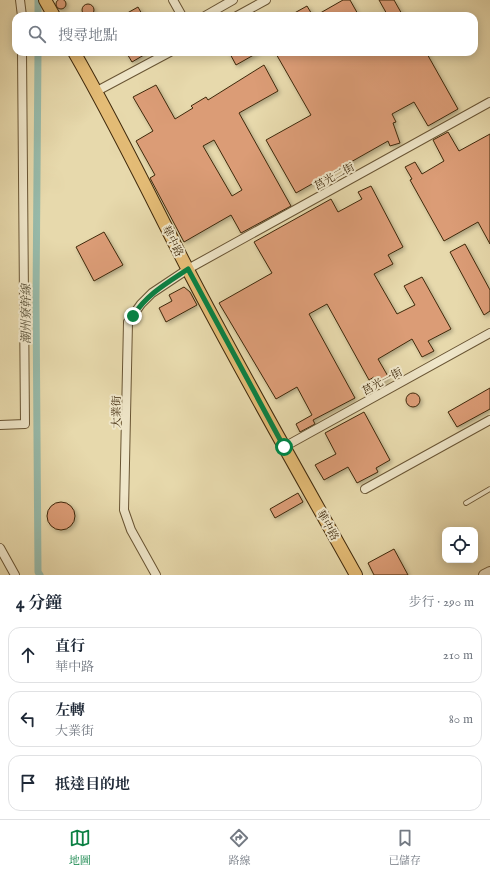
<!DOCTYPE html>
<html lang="zh-TW">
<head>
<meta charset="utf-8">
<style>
	body { margin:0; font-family:"IM FELL English","Noto Serif TC",serif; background:#f6f6f7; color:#1f2937 }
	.controls { position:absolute; right:12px; bottom:12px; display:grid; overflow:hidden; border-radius:8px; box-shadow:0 2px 10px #0003 }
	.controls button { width:36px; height:36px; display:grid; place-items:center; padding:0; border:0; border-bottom:1px solid #e0e1e3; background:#fff; color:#1f2937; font:20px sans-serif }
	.stop { position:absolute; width:12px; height:12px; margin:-9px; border:3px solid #0b8043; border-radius:50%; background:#fff }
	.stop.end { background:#0b8043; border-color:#fff; box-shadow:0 1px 4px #0008 }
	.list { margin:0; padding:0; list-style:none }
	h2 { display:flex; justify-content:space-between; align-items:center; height:52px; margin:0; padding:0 16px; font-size:17px }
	h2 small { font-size:13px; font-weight:400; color:#747a83 }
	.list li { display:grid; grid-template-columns:26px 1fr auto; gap:12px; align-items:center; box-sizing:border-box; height:56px; margin:0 8px 8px; padding:0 8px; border:1px solid #e0e1e3; border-radius:12px }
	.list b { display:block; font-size:15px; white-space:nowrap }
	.list p { margin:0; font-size:13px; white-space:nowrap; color:#747a83 }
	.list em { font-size:13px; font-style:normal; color:#747a83 }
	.icon { flex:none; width:22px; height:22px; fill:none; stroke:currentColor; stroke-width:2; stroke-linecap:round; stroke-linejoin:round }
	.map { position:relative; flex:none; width:490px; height:575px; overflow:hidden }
	.search { position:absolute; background:#fff; box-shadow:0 2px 10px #0003; left:12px; right:12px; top:12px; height:44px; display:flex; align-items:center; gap:10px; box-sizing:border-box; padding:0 14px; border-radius:12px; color:#747a83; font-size:15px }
	.sheet { height:244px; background:#fff }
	nav { display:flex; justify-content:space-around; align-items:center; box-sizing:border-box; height:56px; border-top:1px solid #e0e1e3; background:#fff; font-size:11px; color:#747a83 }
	nav a { display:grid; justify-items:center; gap:2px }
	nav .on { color:#0b8043 }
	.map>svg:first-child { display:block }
</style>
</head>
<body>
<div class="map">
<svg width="490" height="575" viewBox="0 0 490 575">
	<defs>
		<filter id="shadow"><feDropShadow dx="2" dy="2" stdDeviation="2" flood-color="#0004"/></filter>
	</defs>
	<rect width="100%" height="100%" fill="#e7d9ac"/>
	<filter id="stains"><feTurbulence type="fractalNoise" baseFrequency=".005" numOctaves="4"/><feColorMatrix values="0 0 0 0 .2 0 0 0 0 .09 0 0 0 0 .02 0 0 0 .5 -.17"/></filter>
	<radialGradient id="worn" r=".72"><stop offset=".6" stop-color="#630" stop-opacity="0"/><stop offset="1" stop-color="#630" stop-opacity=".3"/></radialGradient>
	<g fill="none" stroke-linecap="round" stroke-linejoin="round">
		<!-- canal -->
		<g stroke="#97baaa" stroke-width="7">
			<polyline points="38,0 38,16"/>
			<polyline points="38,52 36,300 38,572 40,575"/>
		</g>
	</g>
	<!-- building -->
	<g fill="#db9c76" stroke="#3f290c" fill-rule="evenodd" filter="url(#shadow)">
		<circle cx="61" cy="4" r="5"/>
		<polygon points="343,0 350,0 359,16 315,16"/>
		<polygon points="379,0 394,0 403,16 388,16"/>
		<circle cx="88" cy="10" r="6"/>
		<polygon points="307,6 313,16 289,16"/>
		<polygon points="138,7 143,16 122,16"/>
		<polygon points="126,52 149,52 132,62"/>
		<polygon points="229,52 259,52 236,65"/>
		<polygon points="275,52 426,52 458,109 428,126 414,102 392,114 396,122 393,123 400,143 390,146 388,141 296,193 266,140 311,115"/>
		<path d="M264,65L278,91L239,113L291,206L241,233L231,215L184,242L150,178L155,175L136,141L153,131L133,97L156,85L175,119L193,108L191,106L206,97L208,100ZM214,140L242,190L232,196L203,146Z"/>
		<polygon points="448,132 459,151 490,134 490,244 478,222 444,241 410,180 412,179 405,167 415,162 422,174 444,161 433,140"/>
		<polygon points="371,186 403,247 388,255 393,264 374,274 397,314 415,305 404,286 422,277 451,329 428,341 434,351 422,357 412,339 378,359 389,378 378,384 374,377 369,380 327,304 309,314 355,398 313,420 315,424 300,432 296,424 312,415 297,387 276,399 219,303 272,273 254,242 331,199 338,212 362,199 358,192"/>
		<polygon points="104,232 123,265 94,281 76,247"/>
		<polygon points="465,244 490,290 490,311 484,315 450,252"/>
		<polygon points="184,287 190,292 197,305 166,322 159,308 172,301 169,295"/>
		<polygon points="490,388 490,409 457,427 448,412"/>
		<circle cx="413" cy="400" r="7"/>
		<polygon points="364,412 390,460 376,468 378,472 357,483 348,467 324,480 315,465 336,454 325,433"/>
		<polygon points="298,493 303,502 275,518 270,509"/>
		<circle cx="61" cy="516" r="14"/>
		<polygon points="394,549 408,575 374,575 368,563"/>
	</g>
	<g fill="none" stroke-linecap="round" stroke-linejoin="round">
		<defs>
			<polyline id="service" points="466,503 490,489"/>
			<g id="minor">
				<polyline points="20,0 22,16"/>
				<polyline points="173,0 182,16"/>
				<polyline points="205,16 233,0"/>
				<polyline points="237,16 266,0"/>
				<polyline points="97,91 170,52"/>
				<polyline points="0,425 25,424 22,52"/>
				<polyline points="284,447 490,333"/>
				<polyline points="365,489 490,420"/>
				<polyline points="0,548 15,575"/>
				<polyline points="156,575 131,530 124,510 128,322 141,304 152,293 188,269 490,102"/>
			</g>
			<polyline id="tertiary" points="484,575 490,572"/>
			<g id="primary">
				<polyline points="45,0 54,16"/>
				<path d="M74,52C115,123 150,196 187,268C241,372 299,473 356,575"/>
			</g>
		</defs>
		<!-- service casing -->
		<use href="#service" stroke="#695534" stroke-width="5.5"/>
		<!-- minor casing -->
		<use href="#minor" stroke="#695534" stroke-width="10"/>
		<!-- tertiary casing -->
		<use href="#tertiary" stroke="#695534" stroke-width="12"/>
		<!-- primary casing -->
		<use href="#primary" stroke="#3f290c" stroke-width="14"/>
		<!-- service -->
		<use href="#service" stroke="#efe6c9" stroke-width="4"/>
		<!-- minor -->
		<use href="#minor" stroke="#efe6c9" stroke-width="8"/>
		<!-- tertiary -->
		<use href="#tertiary" stroke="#efe6c9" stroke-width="10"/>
		<!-- primary -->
		<use href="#primary" stroke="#e4bc76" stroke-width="12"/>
	</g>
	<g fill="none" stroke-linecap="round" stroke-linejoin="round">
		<!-- route -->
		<path stroke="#0b8043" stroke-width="5" d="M133,316C147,294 167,283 188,269L284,447"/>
	</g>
	<g text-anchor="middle" stroke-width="4" stroke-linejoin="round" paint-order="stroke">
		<!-- street labels -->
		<g font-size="11" fill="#3f290c" stroke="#efe6c9">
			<text transform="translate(334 176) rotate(-29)" y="4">莒光二街</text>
			<text transform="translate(173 241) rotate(63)" y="4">華中路</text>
			<text transform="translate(382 381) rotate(-29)" y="4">莒光一街</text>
			<text transform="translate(116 412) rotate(-89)" y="4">大業街</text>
			<text transform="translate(328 525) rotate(61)" y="4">華中路</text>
		</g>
		<!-- water labels -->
		<g font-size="12" font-style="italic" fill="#554d34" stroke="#efe6c9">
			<text transform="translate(26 314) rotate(-90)" y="4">潮州寮幹線</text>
		</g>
	</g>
	<rect width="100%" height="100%" filter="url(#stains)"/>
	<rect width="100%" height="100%" fill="url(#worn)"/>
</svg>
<div class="controls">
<button><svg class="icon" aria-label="locate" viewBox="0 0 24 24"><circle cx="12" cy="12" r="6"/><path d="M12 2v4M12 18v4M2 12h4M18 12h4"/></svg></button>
</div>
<div class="stop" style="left:284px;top:447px"></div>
<div class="stop end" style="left:133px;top:316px"></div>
<div class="search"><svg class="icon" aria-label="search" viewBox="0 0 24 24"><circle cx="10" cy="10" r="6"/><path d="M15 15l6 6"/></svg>搜尋地點</div>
</div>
<section class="sheet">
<h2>4 分鐘<small>步行 · 290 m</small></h2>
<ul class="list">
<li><svg class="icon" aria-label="ahead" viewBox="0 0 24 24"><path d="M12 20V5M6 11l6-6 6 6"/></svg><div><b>直行</b><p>華中路</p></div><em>210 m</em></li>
<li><svg class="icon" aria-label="left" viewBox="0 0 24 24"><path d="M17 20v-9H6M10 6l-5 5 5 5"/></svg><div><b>左轉</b><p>大業街</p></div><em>80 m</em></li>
<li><svg class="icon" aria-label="arrive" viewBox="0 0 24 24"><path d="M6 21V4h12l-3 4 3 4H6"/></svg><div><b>抵達目的地</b></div></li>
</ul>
</section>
<nav>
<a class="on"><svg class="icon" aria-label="map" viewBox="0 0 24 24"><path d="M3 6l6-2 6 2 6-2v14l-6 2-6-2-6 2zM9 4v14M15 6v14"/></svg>地圖</a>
<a><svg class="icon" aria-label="directions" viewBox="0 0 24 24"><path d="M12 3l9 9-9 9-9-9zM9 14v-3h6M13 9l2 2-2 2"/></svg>路線</a>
<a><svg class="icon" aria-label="saved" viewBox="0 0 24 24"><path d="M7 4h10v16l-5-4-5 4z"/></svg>已儲存</a>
</nav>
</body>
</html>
